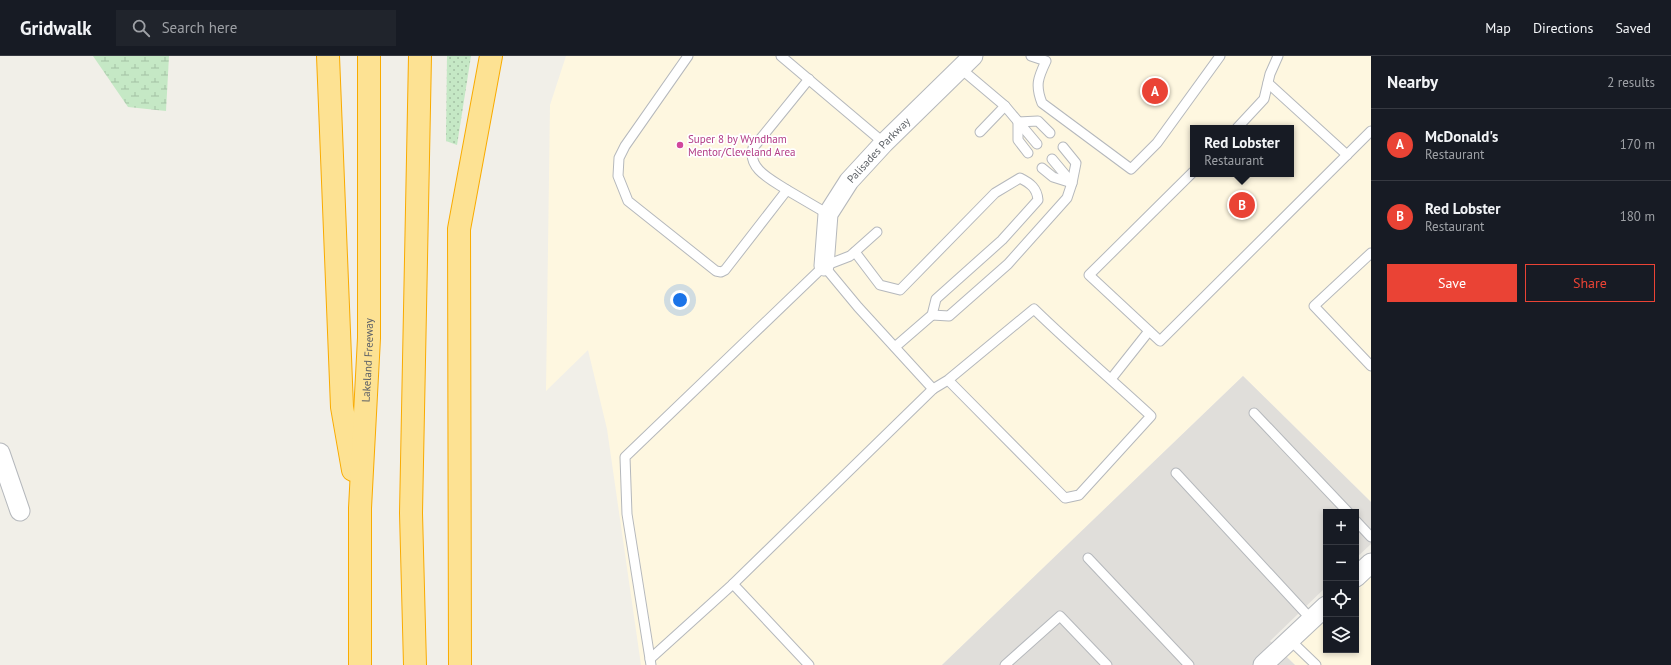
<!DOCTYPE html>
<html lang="en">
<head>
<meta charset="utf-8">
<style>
	body { margin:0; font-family:"PT Sans",sans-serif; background:#20242c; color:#f1f3f6 }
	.controls { position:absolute; right:12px; bottom:12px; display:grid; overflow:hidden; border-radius:0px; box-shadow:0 2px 6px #0003 }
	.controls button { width:36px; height:36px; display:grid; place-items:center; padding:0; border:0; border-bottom:1px solid #363941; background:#171b24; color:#f1f3f6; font:20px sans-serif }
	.you { position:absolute; left:680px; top:244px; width:14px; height:14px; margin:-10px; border:3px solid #fff; border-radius:50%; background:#1a73e8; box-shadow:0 0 0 6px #1a73e833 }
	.badge { display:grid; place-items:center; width:26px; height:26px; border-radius:50%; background:#ea4335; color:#fff; font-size:13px; font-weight:700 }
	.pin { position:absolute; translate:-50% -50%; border:2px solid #fff; box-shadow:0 1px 4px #0006 }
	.popup { position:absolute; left:1190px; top:69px; width:104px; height:52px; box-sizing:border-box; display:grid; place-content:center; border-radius:0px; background:#171b24; filter:drop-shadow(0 1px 3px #0005); font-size:13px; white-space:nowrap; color:#9ea1a6 }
	.popup b { font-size:15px; color:#f1f3f6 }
	.popup::after { content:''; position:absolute; left:50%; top:100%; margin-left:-8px; border:8px solid transparent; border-top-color:#171b24 }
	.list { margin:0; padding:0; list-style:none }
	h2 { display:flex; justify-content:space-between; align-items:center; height:52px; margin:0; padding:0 16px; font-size:17px }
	h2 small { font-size:13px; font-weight:400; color:#9ea1a6 }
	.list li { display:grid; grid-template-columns:26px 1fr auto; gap:12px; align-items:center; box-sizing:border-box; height:72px; padding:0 16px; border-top:1px solid #363941 }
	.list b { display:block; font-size:15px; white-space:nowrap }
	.list p { margin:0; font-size:13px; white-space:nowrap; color:#9ea1a6 }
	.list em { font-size:13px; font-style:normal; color:#9ea1a6 }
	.actions { display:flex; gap:8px; padding:12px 16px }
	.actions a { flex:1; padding:9px 0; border:1px solid #ea4335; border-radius:0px; text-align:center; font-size:14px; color:#ea4335 }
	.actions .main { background:#ea4335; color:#fff }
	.icon { flex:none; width:22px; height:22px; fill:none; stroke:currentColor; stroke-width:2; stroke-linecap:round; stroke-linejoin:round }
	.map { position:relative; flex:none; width:1371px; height:609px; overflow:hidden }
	header { display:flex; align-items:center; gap:24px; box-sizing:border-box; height:56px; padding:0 20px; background:#171b24; border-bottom:1px solid #363941 }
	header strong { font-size:19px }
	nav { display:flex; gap:22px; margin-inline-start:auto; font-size:14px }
	.search { width:280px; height:36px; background:#20242c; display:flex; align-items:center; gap:10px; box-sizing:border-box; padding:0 14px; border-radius:0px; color:#9ea1a6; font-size:15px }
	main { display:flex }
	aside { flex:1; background:#171b24 }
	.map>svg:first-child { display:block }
</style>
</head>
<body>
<header>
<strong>Gridwalk</strong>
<div class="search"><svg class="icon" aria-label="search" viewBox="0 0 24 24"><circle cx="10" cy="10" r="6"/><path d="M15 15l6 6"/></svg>Search here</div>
<nav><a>Map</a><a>Directions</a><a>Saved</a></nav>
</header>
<main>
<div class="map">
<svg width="1371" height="609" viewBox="0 0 1371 609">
	<defs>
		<pattern id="grass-dots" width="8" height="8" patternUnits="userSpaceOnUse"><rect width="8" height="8" fill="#c5e8c5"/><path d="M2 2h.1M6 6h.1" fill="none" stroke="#a3c0a4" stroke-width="1.8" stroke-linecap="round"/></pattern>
		<pattern id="wetland-marsh" width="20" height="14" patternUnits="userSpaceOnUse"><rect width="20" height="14" fill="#c5e8c5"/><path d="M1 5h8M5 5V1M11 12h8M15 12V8" fill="none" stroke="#a3c0a4"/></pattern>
	</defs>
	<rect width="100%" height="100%" fill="#f1efe8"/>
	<!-- commercial -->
	<g fill="#fef7e0" fill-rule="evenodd">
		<path d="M566,0H1371V446L1243,320L942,609H641L607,373L588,294L546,335L550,49ZM1193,72H1291V118H1193Z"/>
		<polygon points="1371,520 1371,609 1295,609 1287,601 1326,563 1326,594 1356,594 1356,535"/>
	</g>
	<!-- industrial -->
	<polygon fill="#e0deda" points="1243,320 1371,446 1371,488 1356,502 1356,456 1326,456 1326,531 1270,585 1295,609 942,609"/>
	<!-- grass -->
	<polygon fill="url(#grass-dots)" points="447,0 471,0 457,89 446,85"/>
	<!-- wetland -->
	<polygon fill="url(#wetland-marsh)" points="93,0 169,0 166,55 128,51"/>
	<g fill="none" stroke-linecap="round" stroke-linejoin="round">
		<defs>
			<g id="service">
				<polyline points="688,0 625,90 619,102 618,120 628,145 716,215 721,216 725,214 787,134 828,158"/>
				<polyline points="781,0 884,87"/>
				<path d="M1031,0L1046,5C1038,22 1035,29 1042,47L1131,113L1157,87L1220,0"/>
				<polyline points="960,12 1005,50 1037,88"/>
				<polyline points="1268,27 1347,99"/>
				<polyline points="1237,72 1264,43 1270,18 1278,0"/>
				<polyline points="980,76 1005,50"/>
				<polyline points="1028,97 1018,84 1018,66 1038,65 1050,77"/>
				<polyline points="1042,112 1053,121 1072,127 1076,107 1063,91"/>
				<polyline points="1193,116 1089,219 1160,285 1371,75"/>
				<path d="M787,134C772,124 747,113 753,92L809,23"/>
				<path d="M855,196L880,229L900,234L995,137L1020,122C1030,127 1037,132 1038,144L1002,184L936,243L932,259L895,291"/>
				<polyline points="1371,197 1314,250 1371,310"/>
				<path d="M824,210L858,251L933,333L948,324L1034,253C1072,290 1112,324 1151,360L1079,439L1065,442L948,324"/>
				<polyline points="932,259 949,260 1008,208 1067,142 1072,127 1052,103"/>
				<polyline points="1111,323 1149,275"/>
				<polyline points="1254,357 1348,456"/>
				<polyline points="1176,417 1311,563"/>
				<polyline points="1356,465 1371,481"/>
				<polyline points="1088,502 1189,609"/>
				<polyline points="1290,584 1316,609"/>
				<polyline points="650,603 733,528"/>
				<polyline points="651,609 627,458 625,401 824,210 850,200 877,176"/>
				<polyline points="809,609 733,528 933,333"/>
				<polyline points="1005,609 1060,560 1107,609"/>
			</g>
			<g id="minor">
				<path id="s1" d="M824,210L828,158L849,125L884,87L973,0"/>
				<polyline points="0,397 20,455"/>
				<polyline points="1356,521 1371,507"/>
				<polyline points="1263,609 1326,550"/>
			</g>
			<g id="motorway">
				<polyline points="328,0 342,351 353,414"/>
				<path id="s2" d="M360,609V452L369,282V0"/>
				<polyline points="415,609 411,457 420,0"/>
				<polyline points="460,609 459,173 491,0"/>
			</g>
		</defs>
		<!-- service casing -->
		<use href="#service" stroke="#b5b8bc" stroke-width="11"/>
		<!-- minor casing -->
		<use href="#minor" stroke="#b5b8bc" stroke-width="21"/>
		<!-- motorway casing -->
		<use href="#motorway" stroke="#f9ab00" stroke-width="24"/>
		<!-- service -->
		<use href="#service" stroke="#fff" stroke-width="9"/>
		<!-- minor -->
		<use href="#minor" stroke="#fff" stroke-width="19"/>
		<!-- motorway -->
		<use href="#motorway" stroke="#fde293" stroke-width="22"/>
	</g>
	<!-- markers -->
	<circle fill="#d1479c" stroke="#fff" stroke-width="1.5" cx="680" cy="89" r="4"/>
	<g text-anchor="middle" stroke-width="3.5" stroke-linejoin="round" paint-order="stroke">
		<!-- hotel labels -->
		<g font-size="11" fill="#b23c85" stroke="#fff" text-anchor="start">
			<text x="688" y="87">Super 8 by Wyndham<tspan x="688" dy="13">Mentor/Cleveland Area</tspan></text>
		</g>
		<!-- street labels -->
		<g font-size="11" fill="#5f6368" stroke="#fff">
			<text dy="4" stroke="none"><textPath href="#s1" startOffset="134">Palisades Parkway</textPath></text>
			<text dy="4" stroke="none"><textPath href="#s2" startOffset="305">Lakeland Freeway</textPath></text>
		</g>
	</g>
</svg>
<div class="controls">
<button>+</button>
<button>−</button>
<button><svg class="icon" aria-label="locate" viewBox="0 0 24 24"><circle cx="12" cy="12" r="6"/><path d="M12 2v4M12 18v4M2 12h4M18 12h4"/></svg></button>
<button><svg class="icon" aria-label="layers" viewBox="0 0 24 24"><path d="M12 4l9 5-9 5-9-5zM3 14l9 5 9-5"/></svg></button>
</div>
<div class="you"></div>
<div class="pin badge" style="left:1155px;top:35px">A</div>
<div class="pin badge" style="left:1242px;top:149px">B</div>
<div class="popup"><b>Red Lobster</b>Restaurant</div>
</div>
<aside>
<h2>Nearby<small>2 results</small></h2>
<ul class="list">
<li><span class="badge">A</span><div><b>McDonald's</b><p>Restaurant</p></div><em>170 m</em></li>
<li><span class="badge">B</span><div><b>Red Lobster</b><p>Restaurant</p></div><em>180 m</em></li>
</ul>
<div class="actions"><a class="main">Save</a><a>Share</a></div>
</aside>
</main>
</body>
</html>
